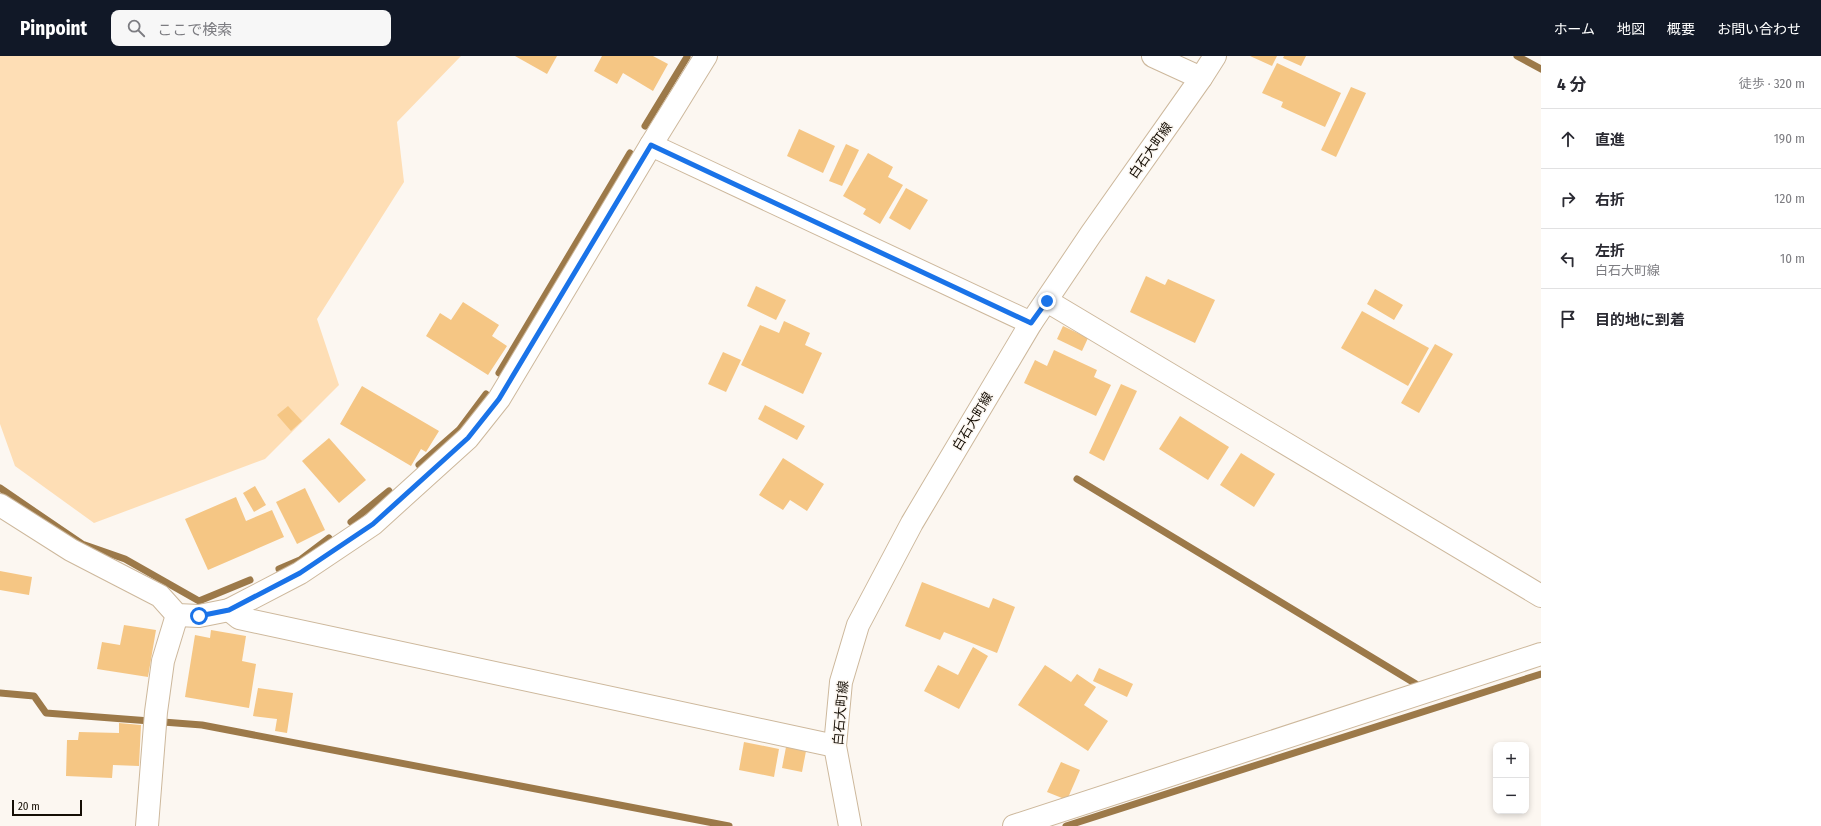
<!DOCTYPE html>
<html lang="ja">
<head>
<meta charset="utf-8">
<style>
	body { margin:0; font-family:"Fira Sans Condensed","Noto Sans JP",sans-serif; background:#f7f7f7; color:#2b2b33 }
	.controls { position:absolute; right:12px; bottom:12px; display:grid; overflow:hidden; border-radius:8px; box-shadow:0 2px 6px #0003 }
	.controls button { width:36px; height:36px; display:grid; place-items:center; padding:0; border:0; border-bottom:1px solid #e1e1e2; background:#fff; color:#2b2b33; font:20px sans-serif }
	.scale { position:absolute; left:12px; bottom:10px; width:70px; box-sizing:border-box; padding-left:4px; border:2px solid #150e05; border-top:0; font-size:11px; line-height:14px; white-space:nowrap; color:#150e05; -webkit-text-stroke:3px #fcf7f1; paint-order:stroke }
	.stop { position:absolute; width:12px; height:12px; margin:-9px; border:3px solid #1a73e8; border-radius:50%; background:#fff }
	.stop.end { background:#1a73e8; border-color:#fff; box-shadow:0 1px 4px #0008 }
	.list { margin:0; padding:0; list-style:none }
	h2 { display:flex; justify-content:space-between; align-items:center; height:52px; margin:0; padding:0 16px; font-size:17px }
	h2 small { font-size:13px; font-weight:400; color:#7c7c81 }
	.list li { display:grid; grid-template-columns:26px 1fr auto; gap:12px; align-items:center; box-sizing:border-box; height:60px; padding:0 16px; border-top:1px solid #e1e1e2 }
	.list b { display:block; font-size:15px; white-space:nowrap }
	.list p { margin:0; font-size:13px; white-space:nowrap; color:#7c7c81 }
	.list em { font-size:13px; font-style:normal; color:#7c7c81 }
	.icon { flex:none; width:22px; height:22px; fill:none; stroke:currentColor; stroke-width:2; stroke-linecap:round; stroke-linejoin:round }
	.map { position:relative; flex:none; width:1541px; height:770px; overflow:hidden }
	header { display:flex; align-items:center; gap:24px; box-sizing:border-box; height:56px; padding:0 20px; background:#111827; color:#fff }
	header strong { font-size:19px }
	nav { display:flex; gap:22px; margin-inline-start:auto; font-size:14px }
	.search { width:280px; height:36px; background:#f7f7f7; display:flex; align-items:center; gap:10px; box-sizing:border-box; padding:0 14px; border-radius:8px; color:#7c7c81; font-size:15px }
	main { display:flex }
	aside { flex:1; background:#fff }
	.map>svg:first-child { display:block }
</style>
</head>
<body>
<header>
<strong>Pinpoint</strong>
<div class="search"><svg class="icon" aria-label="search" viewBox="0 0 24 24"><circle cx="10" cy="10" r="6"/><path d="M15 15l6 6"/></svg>ここで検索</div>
<nav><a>ホーム</a><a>地図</a><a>概要</a><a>お問い合わせ</a></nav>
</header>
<main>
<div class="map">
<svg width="1541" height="770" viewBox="0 0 1541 770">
	<rect width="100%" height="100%" fill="#fcf7f1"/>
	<!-- green -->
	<polygon fill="#fedeb5" points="0,0 461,0 397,66 404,126 317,263 339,329 265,403 94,467 15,410 0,368"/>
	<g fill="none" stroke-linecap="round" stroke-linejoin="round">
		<!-- stream -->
		<g stroke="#9c7949" stroke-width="7">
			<polyline points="1517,0 1541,13"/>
			<polyline points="645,70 687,1"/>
			<polyline points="499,317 630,97"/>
			<polyline points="419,409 459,374 486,338"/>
			<polyline points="1077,423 1416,628"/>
			<polyline points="0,432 82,488 125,503 199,545 250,524"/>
			<polyline points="351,466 389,435"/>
			<polyline points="279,513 300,504 329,482"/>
			<polyline points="0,637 34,640 46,657 202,669 729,770"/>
			<polyline points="1066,770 1541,618"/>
		</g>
	</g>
	<!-- building -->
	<g fill="#f5c684">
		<polygon points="515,0 557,0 547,18"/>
		<polygon points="602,0 653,0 668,8 653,35 623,17 617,28 594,15"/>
		<polygon points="1250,0 1277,0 1272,10"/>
		<polygon points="1284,0 1306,0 1301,10 1283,2"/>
		<polygon points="1277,7 1341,37 1325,71 1281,51 1283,46 1262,37"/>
		<polygon points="1351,31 1366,37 1336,101 1321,94"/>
		<polygon points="799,73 835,90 823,117 787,100"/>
		<polygon points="846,88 859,94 842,130 829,125"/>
		<polygon points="868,97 893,111 888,121 903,129 880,168 863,158 866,153 843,140"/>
		<polygon points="906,132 928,144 910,174 889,162"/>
		<polygon points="1146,220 1165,229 1168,223 1215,244 1195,287 1130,256"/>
		<polygon points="756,230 786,244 776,264 747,250"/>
		<polygon points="1375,233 1403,249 1394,264 1367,248"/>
		<polygon points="463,246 499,269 492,280 507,290 488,319 426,280 440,257 451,264"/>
		<polygon points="1362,255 1429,292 1408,330 1341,292"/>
		<polygon points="784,265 810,277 805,289 822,297 803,338 741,309 760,269 779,277"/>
		<polygon points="1063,270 1088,282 1082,295 1057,283"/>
		<polygon points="1435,288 1453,298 1419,357 1401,347"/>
		<polygon points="1054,294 1097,314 1094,321 1111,329 1096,360 1024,327 1035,304 1047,310"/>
		<polygon points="723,296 741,304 726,336 708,328"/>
		<polygon points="1121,328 1137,335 1104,405 1089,397"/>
		<polygon points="362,330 439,375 426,396 421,393 411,410 340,368"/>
		<polygon points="765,349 805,370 797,384 758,363"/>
		<polygon points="288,350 302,365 291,375 277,359"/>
		<polygon points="1180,360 1229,391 1208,424 1159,393"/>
		<polygon points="329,382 366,424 339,447 302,405"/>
		<polygon points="1241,397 1275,418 1254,451 1220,429"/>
		<polygon points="783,402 824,428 807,455 790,444 783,454 759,439"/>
		<polygon points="255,430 266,449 254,456 243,437"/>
		<polygon points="305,432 325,474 297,488 276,446"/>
		<polygon points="236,441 246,465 272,454 284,481 208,514 185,463"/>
		<polygon points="0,515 32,521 29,539 0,534"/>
		<polygon points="922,526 989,552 993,542 1015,551 997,597 944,576 940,584 905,570"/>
		<polygon points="124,569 156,574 148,621 97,613 102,586 120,589"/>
		<polygon points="211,574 246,580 242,605 256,608 249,652 185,641 195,579 210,582"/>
		<polygon points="973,591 988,600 959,653 924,635 938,609 958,619"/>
		<polygon points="1045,609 1071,626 1077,618 1096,631 1084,649 1108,665 1088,695 1018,649"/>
		<polygon points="1099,612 1133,628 1127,641 1093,625"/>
		<polygon points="258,632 293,637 287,677 275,675 277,663 253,660"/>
		<polygon points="119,667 141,669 139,710 113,709 112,722 66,720 67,684 78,684 79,676 119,677"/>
		<polygon points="744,686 779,693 774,721 739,714"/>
		<polygon points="786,691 806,695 802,716 782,712"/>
		<polygon points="1061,706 1080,714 1067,744 1047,736"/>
	</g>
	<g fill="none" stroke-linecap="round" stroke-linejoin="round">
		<defs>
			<g id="street">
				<polyline points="1153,0 1201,22"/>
				<polyline points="651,89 1031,267"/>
				<polyline points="1047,245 1541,540"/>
				<polyline points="0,449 71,494 160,540 177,559 199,560 229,554 300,517 373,468 468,382 499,343 651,89 706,0"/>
				<polyline points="229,554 239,562 835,690"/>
				<polyline points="147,770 156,656 163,605 177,559"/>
				<polyline points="1014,770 1541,598"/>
			</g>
			<polyline id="secondary" points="850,770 835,690 841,626 858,569 912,467 1031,267 1091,178 1201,22 1215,0"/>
		</defs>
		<!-- street casing -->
		<use href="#street" stroke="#cdb89c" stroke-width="24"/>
		<!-- secondary casing -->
		<use href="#secondary" stroke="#cdb89c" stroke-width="24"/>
		<!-- street -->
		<use href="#street" stroke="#fff" stroke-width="22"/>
		<!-- secondary -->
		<use href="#secondary" stroke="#fff" stroke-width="22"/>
	</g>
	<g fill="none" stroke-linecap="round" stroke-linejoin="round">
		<!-- route -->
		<polyline stroke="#1a73e8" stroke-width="5" points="199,560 229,554 300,517 373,468 468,382 499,343 651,89 1031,267 1047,245"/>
	</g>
	<g text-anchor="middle" stroke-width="3" stroke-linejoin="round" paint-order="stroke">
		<!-- street labels -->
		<g font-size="13" fill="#150e05" stroke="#fcf7f1">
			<text transform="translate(1150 94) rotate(-55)" y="5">白石大町線</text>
			<text transform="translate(972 365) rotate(-59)" y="5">白石大町線</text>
			<text transform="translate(840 657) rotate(-85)" y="5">白石大町線</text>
		</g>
	</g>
</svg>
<div class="controls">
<button>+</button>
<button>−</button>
</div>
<div class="scale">20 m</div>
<div class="stop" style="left:199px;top:560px"></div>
<div class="stop end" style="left:1047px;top:245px"></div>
</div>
<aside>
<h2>4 分<small>徒歩 · 320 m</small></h2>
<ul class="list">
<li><svg class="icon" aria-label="ahead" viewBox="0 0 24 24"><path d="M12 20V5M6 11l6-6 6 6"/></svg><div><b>直進</b></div><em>190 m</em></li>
<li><svg class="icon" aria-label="right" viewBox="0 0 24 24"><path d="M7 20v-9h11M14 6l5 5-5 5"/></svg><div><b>右折</b></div><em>120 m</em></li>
<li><svg class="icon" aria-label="left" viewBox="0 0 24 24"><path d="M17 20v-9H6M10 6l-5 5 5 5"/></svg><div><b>左折</b><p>白石大町線</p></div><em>10 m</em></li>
<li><svg class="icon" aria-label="arrive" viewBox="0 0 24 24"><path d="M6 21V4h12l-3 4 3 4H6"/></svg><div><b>目的地に到着</b></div></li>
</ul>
</aside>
</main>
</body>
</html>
